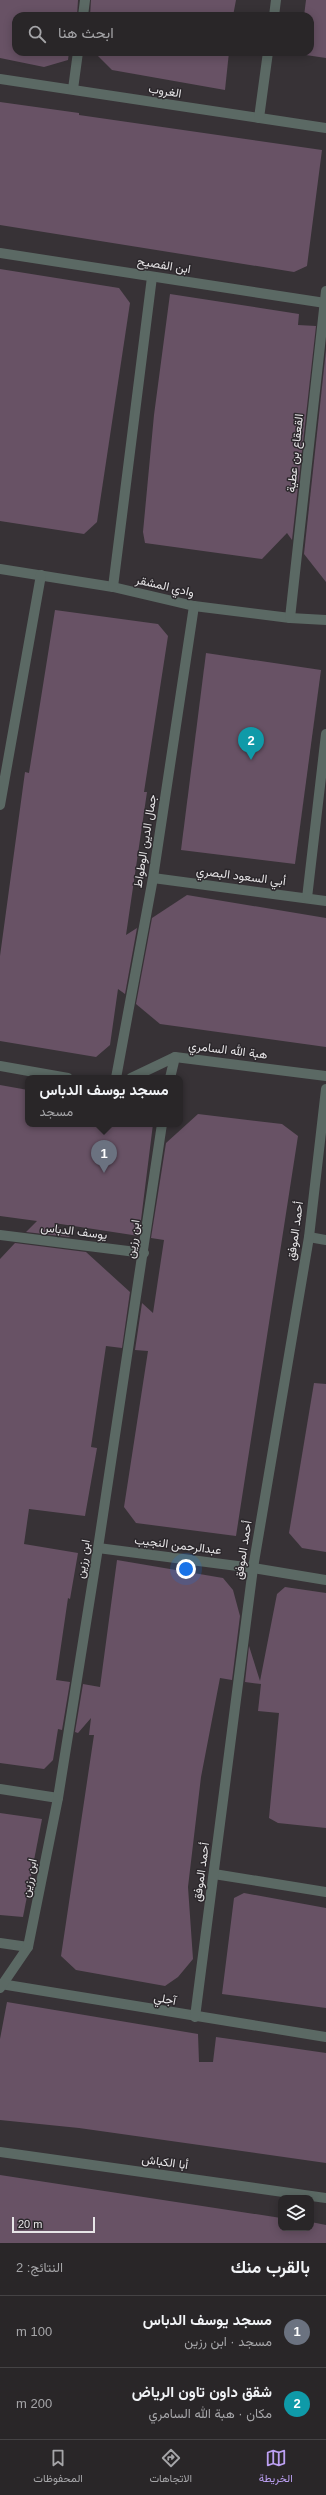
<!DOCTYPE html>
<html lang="ar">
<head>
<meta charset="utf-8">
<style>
	body { margin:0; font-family:Arial,Vazirmatn,sans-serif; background:#353234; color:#f1f3f6; direction:rtl }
	.controls { position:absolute; right:12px; bottom:12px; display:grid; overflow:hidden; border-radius:8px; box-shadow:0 2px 10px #0003 }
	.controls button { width:36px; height:36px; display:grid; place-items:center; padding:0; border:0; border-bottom:1px solid #454345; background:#292628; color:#f1f3f6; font:20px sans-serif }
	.scale { position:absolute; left:12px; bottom:10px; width:83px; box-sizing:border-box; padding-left:4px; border:2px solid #e7e5e7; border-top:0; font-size:11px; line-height:14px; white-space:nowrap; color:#e7e5e7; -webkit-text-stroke:3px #2c282c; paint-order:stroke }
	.you { position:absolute; left:186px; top:1569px; width:14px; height:14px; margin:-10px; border:3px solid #fff; border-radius:50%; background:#1a73e8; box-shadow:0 0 0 6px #1a73e833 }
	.badge { display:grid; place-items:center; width:26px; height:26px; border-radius:50%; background:#bca0f2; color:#fff; font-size:13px; font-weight:700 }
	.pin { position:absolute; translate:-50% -33px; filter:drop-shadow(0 1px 2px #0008) }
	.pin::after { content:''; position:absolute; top:21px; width:14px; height:12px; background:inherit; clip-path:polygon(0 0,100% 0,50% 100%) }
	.popup { position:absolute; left:25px; top:1075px; width:158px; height:52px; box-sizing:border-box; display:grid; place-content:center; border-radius:8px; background:#292628; filter:drop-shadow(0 1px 3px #0005); font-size:13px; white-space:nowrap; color:#a5a5a8 }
	.popup b { font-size:15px; color:#f1f3f6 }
	.popup::after { content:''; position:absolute; left:50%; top:100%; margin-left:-8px; border:8px solid transparent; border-top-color:#292628 }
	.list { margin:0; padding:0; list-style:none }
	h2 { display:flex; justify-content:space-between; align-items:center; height:52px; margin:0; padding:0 16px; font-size:17px }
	h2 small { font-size:13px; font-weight:400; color:#a5a5a8 }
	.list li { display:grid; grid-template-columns:26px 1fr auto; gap:12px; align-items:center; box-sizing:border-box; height:72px; padding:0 16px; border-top:1px solid #454345 }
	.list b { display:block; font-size:15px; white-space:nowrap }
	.list p { margin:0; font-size:13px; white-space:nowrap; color:#a5a5a8 }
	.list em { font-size:13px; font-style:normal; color:#a5a5a8 }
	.icon { flex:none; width:22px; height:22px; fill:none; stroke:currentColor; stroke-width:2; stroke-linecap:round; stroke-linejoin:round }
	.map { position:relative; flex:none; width:326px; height:2243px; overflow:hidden; direction:ltr }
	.search { position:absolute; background:#292628; box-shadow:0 2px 10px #0003; left:12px; right:12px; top:12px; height:44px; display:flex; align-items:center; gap:10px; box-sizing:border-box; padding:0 14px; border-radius:12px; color:#a5a5a8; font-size:15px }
	.sheet { height:196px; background:#292628 }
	nav { display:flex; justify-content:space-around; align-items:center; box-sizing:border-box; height:56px; border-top:1px solid #454345; background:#292628; font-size:11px; color:#a5a5a8 }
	nav a { display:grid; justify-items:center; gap:2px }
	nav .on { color:#bca0f2 }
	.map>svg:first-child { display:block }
</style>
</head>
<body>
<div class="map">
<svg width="326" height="2243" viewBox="0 0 326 2243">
	<rect width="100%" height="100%" fill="#373236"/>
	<!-- building -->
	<g fill="#685265">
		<polygon points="0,0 78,0 77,16 16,16 16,52 69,52 68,60 44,67 0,58"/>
		<polygon points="91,0 236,0 233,16 90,16"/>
		<polygon points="306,0 326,0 326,58 299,54 310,52 310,16 304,16"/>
		<polygon points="94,52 229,52 225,90 112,70"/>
		<polygon points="0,102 79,113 79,115 322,150 307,266 294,272 0,225"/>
		<polygon points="0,269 119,288 130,303 97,522 84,534 0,521"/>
		<polygon points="170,294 299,314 298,325 316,326 292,540 287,533 262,559 145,543 143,532 154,415"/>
		<polygon points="326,350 326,582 304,554"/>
		<polygon points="55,610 158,624 168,636 144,792 147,792 126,935 137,928 125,994 118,989 110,1045 96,1057 0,1041 0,956 25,772 29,773"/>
		<polygon points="206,653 321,670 295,864 181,850"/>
		<polygon points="187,895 326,918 326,1047 160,1024 136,1004 152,918"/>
		<polygon points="0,1085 28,1090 28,1124 153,1124 139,1236 54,1223 70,1237 26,1232 37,1221 0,1216"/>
		<polygon points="198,1114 282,1124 298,1136 236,1536 136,1523 124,1507 148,1351 135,1350 142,1303 153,1313 164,1240 151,1238 166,1143"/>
		<polygon points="15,1243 86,1252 130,1292 122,1348 106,1346 91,1447 97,1448 85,1516 29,1509 24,1544 78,1553 70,1599 68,1598 56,1680 70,1682 62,1730 58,1729 53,1760 44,1769 0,1763 0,1259"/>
		<polygon points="314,1383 326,1384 326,1552 302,1548 289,1533"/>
		<polygon points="117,1560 223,1578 233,1590 240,1616 232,1680 220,1678 201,1777 188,1887 193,1959 178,1977 165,1986 76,1970 61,1956 94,1735 89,1735 91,1718 78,1733 75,1732 83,1684 100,1687"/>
		<polygon points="285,1587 326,1593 326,1828 278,1823 269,1818 279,1713 258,1711 261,1684 245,1682 249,1646 260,1681 277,1594"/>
		<polygon points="0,1813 42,1819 23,1917 0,1915"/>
		<polygon points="244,1893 326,1908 326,2008 222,1994 234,1898"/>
		<polygon points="7,2002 198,2034 199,2062 213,2062 216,2037 326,2053 326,2163 79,2128 0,2120 0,2039"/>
		<polygon points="0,2175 281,2218 281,2228 311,2228 311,2222 326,2225 326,2243 0,2243"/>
	</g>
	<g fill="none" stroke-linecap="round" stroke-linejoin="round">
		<!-- minor -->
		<g stroke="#5b6964" stroke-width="10">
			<polyline points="83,16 85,0"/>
			<polyline points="274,16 276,0"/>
			<polyline points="0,79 326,128"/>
			<polyline points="73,89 78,52"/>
			<polyline points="259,118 268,52"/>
			<polyline points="0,253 325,303"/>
			<polyline points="0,569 113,587 194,606 290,618 326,620"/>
			<polyline points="113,587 152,277"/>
			<polyline points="290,618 326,291"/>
			<polyline points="0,805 41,575"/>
			<polyline points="153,878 326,901"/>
			<polyline points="307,898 326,734"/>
			<polyline points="0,1066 68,1078"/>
			<polyline points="116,1078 153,878 194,606"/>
			<polyline points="131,1078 175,1057 326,1076"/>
			<polyline points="170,1078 175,1057"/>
			<polyline points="0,1235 144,1253"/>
			<polyline points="309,1237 326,1240"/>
			<polyline points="98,1548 253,1568 326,1580"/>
			<polyline points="0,1789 58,1798"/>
			<polyline points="214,1874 326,1892"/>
			<polyline points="0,1943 28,1947"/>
			<polyline points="1,1984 326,2037"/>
			<polyline points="0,1988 28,1947 58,1798 98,1548 162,1124"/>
			<polyline points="195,2017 253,1568 309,1237 326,1089"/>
			<polyline points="0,2152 326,2198"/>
		</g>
	</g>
	<g text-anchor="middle" stroke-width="3" stroke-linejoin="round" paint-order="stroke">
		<!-- street labels -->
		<g font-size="12" fill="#e7e5e7" stroke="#2c282c">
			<text transform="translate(165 91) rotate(9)" y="4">الغروب</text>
			<text transform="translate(164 265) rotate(9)" y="4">ابن الفصيح</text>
			<text transform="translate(295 453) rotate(-84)" y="4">القعقاع بن عطية</text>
			<text transform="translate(165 586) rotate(13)" y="4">وادي المشقر</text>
			<text transform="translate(145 841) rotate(-81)" y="4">جمال الدين الوطواط</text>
			<text transform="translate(241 876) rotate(7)" y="4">أبي السعود البصري</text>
			<text transform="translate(228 1050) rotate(7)" y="4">هبة الله السامري</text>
			<text transform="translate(74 1231) rotate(7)" y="4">يوسف الدباس</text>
			<text transform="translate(295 1231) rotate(-82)" y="4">أحمد الموفق</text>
			<text transform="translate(133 1239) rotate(-82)" y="4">ابن رزين</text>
			<text transform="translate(178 1545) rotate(7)" y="4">عبدالرحمن النجيب</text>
			<text transform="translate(243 1550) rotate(-81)" y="4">أحمد الموفق</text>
			<text transform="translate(83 1559) rotate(-81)" y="4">ابن رزين</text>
			<text transform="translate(201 1872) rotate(-82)" y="4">أحمد الموفق</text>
			<text transform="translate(29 1878) rotate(-79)" y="4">ابن رزين</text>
			<text transform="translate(165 1999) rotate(10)" y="4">آجلي</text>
			<text transform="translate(165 2162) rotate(8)" y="4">أبا الكباش</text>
		</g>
	</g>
</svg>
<div class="controls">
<button><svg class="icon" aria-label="layers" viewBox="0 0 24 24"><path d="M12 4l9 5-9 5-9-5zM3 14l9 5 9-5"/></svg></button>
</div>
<div class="scale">20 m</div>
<div class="you"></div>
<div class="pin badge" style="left:104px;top:1173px;background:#6b7280">1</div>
<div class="popup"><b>مسجد يوسف الدباس</b>مسجد</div>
<div class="pin badge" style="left:251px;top:760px;background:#0f9aa8">2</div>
<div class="search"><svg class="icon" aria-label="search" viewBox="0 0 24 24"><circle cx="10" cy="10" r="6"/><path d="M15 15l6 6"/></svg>ابحث هنا</div>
</div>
<section class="sheet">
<h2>بالقرب منك<small>النتائج: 2</small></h2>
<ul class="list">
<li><span class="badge" style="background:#6b7280">1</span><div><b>مسجد يوسف الدباس</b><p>مسجد · ابن رزين</p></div><em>100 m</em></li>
<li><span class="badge" style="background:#0f9aa8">2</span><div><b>شقق داون تاون الرياض</b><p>مكان · هبة الله السامري</p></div><em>200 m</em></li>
</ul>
</section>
<nav>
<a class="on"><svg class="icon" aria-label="map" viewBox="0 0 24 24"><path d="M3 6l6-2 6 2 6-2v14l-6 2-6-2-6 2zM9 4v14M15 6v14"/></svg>الخريطة</a>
<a><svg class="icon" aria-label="directions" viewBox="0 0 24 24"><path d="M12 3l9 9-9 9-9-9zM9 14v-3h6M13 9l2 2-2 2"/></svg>الاتجاهات</a>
<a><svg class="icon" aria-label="saved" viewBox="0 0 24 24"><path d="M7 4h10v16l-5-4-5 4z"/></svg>المحفوظات</a>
</nav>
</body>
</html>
